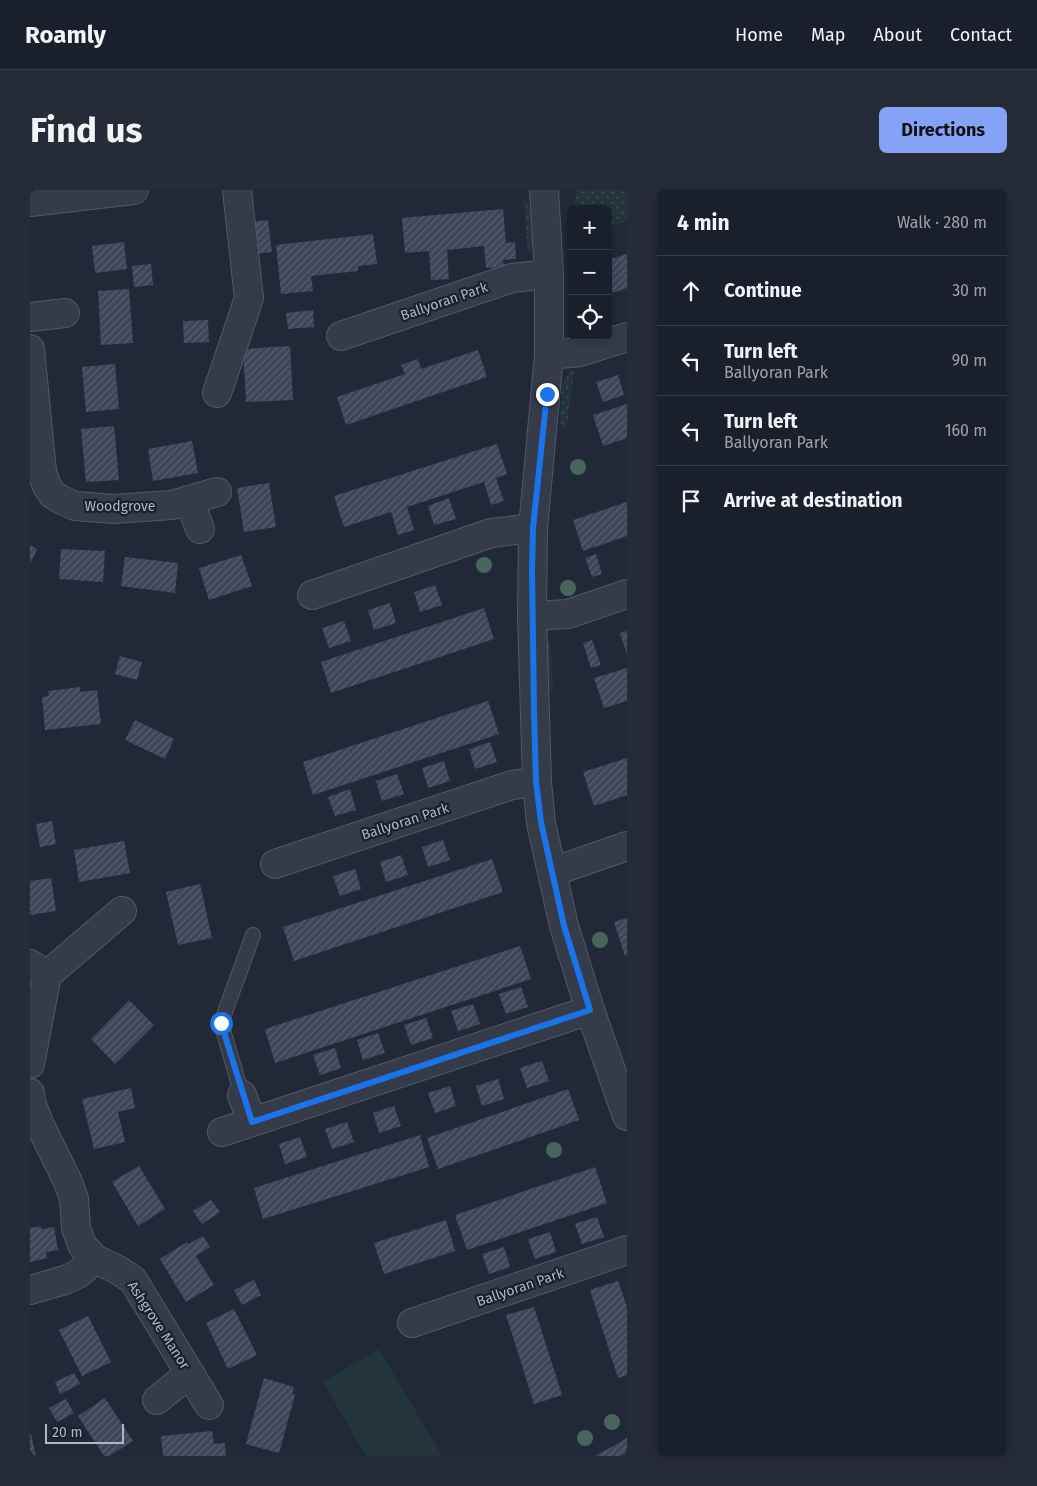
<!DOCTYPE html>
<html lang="en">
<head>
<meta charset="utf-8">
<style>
	body { margin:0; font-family:"Fira Sans",sans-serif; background:#262c37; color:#f1f3f6 }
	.controls { position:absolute; right:15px; top:15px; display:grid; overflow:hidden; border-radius:8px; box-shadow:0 2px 8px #0003 }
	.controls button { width:45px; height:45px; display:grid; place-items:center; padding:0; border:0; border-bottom:1px solid #373d47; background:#191f2b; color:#f1f3f6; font:25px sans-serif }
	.scale { position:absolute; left:15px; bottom:12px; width:79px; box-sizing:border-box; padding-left:5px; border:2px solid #b0b5c6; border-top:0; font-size:14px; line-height:18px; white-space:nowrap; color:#b0b5c6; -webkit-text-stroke:4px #1a202e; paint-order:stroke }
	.stop { position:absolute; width:15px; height:15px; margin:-11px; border:4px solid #1a73e8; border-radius:50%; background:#fff }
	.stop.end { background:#1a73e8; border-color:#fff; box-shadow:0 1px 5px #0008 }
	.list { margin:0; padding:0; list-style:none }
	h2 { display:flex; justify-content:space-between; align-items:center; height:65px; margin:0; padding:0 20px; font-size:21px }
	h2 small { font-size:16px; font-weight:400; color:#9fa2a9 }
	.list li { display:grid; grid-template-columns:32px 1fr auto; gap:15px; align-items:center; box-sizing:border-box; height:70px; padding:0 20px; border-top:1px solid #373d47 }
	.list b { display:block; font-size:19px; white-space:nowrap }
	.list p { margin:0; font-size:16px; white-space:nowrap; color:#9fa2a9 }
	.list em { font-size:16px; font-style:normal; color:#9fa2a9 }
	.icon { flex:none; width:28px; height:28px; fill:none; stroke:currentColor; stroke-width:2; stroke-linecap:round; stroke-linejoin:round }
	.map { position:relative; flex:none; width:597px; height:1266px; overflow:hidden; border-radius:8px }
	header { display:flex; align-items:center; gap:30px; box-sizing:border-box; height:70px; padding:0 25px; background:#191f2b; border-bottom:1px solid #373d47 }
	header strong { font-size:24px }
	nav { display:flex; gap:28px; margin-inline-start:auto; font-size:18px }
	.intro { display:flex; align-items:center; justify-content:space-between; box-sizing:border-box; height:120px; padding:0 30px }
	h1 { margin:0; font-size:35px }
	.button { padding:12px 22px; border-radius:8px; background:#84a2f6; color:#111; font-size:18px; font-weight:700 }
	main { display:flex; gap:30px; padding:0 30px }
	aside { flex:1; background:#191f2b; border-radius:8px; box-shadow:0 2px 8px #0003 }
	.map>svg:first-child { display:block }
</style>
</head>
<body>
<header>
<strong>Roamly</strong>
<nav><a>Home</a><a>Map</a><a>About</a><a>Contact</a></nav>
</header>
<div class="intro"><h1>Find us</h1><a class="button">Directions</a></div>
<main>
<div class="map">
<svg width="597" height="1266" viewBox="0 0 597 1266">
	<defs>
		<pattern id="grass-dots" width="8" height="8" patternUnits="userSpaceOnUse" patternTransform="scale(1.25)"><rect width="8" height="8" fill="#23353a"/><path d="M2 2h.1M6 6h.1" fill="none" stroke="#405055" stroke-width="1.8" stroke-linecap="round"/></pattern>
		<pattern id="building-hatch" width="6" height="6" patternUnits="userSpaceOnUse" patternTransform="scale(1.25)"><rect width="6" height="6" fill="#3d4659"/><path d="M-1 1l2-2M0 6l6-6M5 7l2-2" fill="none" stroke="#565e6f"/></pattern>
	</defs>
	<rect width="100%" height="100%" fill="#212939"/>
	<!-- grass -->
	<g fill="url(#grass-dots)">
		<polygon points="547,0 597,0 597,31 578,37 578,19 545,19 544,12"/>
		<path d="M493,6C503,19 511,52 498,65Z"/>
		<polygon points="540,181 544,182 536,240 530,234 532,195"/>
		<path d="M520,449L523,502L516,498C516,483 511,461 520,449Z"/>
	</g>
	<!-- garden -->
	<polygon fill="#23353a" points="349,1159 412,1266 336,1266 293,1192"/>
	<!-- building -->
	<g fill="url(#building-hatch)">
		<polygon points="473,19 476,53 485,52 486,69 473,70 474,77 456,78 454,56 417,60 419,89 401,90 399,61 375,63 372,28"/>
		<polygon points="238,30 242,62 225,64 221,32"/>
		<polygon points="343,44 347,74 328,76 328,81 281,86 283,101 251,104 246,55"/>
		<polygon points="94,52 97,79 65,83 62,56"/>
		<polygon points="597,64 597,98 583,103 578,88 578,70"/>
		<polygon points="121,74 123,95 104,97 102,76"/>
		<polygon points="99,99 103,153 71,155 68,101"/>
		<polygon points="283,120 284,137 258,139 256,123"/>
		<polygon points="178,130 179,152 154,153 153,131"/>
		<polygon points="260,156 263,210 216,212 213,159"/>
		<polygon points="448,160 457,187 316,235 307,207 375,184 371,175 388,169 391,179"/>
		<polygon points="85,174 89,219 56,222 52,177"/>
		<polygon points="588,185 594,205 573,212 566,192"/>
		<polygon points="597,214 597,248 573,256 563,225"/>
		<polygon points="84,236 89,290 56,292 51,239"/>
		<polygon points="162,251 168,283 123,291 118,259"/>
		<polygon points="467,254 477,284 466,288 474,311 461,315 454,292 377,317 384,340 368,345 361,322 314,337 304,306"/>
		<polygon points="239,293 246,337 214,342 207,298"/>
		<polygon points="419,308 426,329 404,335 398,316"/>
		<polygon points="597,312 597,346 553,361 543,330"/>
		<polygon points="0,355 7,359 0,374"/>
		<polygon points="31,359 75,361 73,392 29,389"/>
		<polygon points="566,364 572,384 562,387 555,368"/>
		<polygon points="211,365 222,396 179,410 169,378"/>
		<polygon points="95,367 148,373 145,403 91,396"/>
		<polygon points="405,395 412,415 390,422 384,402"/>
		<polygon points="360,413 366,433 344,440 338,420"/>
		<polygon points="454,418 464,449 301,503 291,472"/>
		<polygon points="314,431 321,451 299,458 292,438"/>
		<polygon points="597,441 597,464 590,443"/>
		<polygon points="562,450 571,475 561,478 553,453"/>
		<polygon points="90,466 112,472 107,490 85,484"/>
		<polygon points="597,478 597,511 574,518 564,488"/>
		<polygon points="50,497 50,502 67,500 71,534 15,540 12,507 19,506 18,501"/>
		<polygon points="458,511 469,544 283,605 273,572"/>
		<polygon points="105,530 144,549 135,569 95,550"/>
		<polygon points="460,552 467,572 445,579 439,559"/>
		<polygon points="597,568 597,605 564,616 553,582"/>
		<polygon points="414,571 420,591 398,598 392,578"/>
		<polygon points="367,584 374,604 352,611 346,591"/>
		<polygon points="320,599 326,620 305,626 298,607"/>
		<polygon points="22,631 26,654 10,657 6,634"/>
		<polygon points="413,650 420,670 398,677 392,657"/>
		<polygon points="94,651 100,683 49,692 44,660"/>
		<polygon points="371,665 378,685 356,692 350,672"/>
		<polygon points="462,669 473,702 264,771 253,737"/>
		<polygon points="325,679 331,699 310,706 303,686"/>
		<polygon points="21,688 26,721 0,725 0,691"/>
		<polygon points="170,694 182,748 148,755 136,702"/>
		<polygon points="597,728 597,765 595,766 584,732"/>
		<polygon points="490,756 501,789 245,873 235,839"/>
		<polygon points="491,797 498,817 476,824 469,804"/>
		<polygon points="99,810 124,835 85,874 61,849"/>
		<polygon points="443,814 450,834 428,841 421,821"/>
		<polygon points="396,828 403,848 381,855 374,835"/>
		<polygon points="348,843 355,863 333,870 327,850"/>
		<polygon points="305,858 311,878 290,885 283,865"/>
		<polygon points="512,871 519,891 497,898 490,878"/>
		<polygon points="468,889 474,909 452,916 446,896"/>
		<polygon points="420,896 426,916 405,923 398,903"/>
		<polygon points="101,898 105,918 88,922 95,952 64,959 52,909"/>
		<polygon points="538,899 549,930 408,979 397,948"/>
		<polygon points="364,916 371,936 349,943 343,923"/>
		<polygon points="317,932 324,952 302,959 295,939"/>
		<polygon points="390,945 399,977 233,1029 224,998"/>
		<polygon points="270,947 277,967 255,974 249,954"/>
		<polygon points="109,976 135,1019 108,1036 82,992"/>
		<polygon points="565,977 577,1013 437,1060 425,1025"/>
		<polygon points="181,1010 190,1022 172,1034 163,1021"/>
		<polygon points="567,1027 574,1047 552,1054 545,1034"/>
		<polygon points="416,1030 425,1061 354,1084 344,1053"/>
		<polygon points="11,1036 11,1039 24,1037 28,1060 16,1062 17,1068 0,1072 0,1038"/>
		<polygon points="520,1042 526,1062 505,1069 498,1049"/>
		<polygon points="173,1046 180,1057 166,1066 184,1095 156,1112 130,1069 157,1052 159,1054"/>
		<polygon points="474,1057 480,1077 459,1084 452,1064"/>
		<polygon points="224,1090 231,1105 212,1115 204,1100"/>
		<polygon points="588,1091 597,1117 597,1185 588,1188 560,1100"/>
		<polygon points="504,1117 532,1205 504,1214 476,1125"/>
		<polygon points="204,1119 227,1165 198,1179 176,1133"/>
		<polygon points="58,1126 81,1172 52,1186 29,1140"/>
		<polygon points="44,1183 50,1194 30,1204 25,1192"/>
		<polygon points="234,1188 264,1197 262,1204 265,1205 249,1263 216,1254"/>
		<polygon points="75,1208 103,1251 79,1266 74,1266 48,1226"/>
		<polygon points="36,1209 44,1223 27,1232 19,1218"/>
		<polygon points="182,1241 184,1254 195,1253 196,1266 133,1266 131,1246"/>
		<polygon points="0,1244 1,1244 6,1266 0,1266"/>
		<polygon points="597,1248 597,1266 565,1266 589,1253"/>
	</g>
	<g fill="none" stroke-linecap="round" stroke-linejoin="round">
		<defs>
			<polyline id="lane" points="212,905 191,833 223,745"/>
			<g id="street">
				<polyline points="514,0 519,84 519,165 503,338 502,426 507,592 511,633 534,736 560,820 597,926"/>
				<polyline points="0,12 104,0"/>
				<polyline points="0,127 35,123"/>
				<polyline points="311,146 482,88 519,84"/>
				<polyline points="0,159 12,281 16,294 22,304 30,309 45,316 84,319 142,315 187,302"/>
				<polyline points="519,165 550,162 597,147"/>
				<polyline points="187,203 219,108 207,0"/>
				<polyline points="159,310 170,339"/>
				<polyline points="282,405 461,343 503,338"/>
				<polyline points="502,426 538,424 597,404"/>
				<polyline points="245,674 482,595 507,592"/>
				<polyline points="522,682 597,656"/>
				<polyline points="0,774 17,785 0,874"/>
				<polyline points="17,785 92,721"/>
				<polyline points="0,903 1,912 9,933 38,992 44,1009 46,1038 52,1055 65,1069 88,1080 103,1090 179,1215"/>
				<polyline points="212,905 222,932"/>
				<polyline points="192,942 560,820"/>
				<polyline points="0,1100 35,1090 48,1084 65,1069"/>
				<polyline points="382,1133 597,1060"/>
				<polyline points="127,1210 160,1183"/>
			</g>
		</defs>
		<!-- lane casing -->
		<use href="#lane" stroke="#535867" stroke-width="16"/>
		<!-- street casing -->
		<use href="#street" stroke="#535867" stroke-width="30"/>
		<!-- lane -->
		<use href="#lane" stroke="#353b49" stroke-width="14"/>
		<!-- street -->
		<use href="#street" stroke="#353b49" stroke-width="28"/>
	</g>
	<!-- trees -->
	<g fill="#48655c">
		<circle cx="548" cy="277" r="8"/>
		<circle cx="454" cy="375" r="8"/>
		<circle cx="538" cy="398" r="8"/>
		<circle cx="570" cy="750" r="8"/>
		<circle cx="524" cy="960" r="8"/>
		<circle cx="582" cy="1232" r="8"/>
		<circle cx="555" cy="1248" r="8"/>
	</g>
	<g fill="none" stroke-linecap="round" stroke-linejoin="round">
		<!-- route -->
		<polyline stroke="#1a73e8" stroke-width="6" points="191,833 222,932 560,820 534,736 511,632 506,592 504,520 502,380 503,338 517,204"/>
	</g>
	<g text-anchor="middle" stroke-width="4.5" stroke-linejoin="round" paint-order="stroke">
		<!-- street labels -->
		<g font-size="14" fill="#b0b5c6" stroke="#1a202e">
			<text transform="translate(414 111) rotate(-19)" y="5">Ballyoran Park</text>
			<text x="90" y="321">Woodgrove</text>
			<text transform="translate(375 631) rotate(-18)" y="5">Ballyoran Park</text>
			<text transform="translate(490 1097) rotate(-19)" y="5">Ballyoran Park</text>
			<text transform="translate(129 1135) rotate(57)" y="5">Ashgrove Manor</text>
		</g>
	</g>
</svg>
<div class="controls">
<button>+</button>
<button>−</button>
<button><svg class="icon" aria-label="locate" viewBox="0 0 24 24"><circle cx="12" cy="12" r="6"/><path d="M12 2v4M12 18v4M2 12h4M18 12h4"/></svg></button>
</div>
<div class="scale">20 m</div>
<div class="stop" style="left:191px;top:833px"></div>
<div class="stop end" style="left:517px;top:204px"></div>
</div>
<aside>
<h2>4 min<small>Walk · 280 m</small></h2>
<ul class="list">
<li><svg class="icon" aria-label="ahead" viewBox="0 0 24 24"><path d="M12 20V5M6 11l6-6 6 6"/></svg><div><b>Continue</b></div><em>30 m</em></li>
<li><svg class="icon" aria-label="left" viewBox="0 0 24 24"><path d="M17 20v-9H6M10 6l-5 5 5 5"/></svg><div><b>Turn left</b><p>Ballyoran Park</p></div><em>90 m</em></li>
<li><svg class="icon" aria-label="left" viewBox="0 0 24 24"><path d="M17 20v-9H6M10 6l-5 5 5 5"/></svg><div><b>Turn left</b><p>Ballyoran Park</p></div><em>160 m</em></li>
<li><svg class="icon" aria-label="arrive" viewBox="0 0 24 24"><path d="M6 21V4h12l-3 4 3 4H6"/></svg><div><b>Arrive at destination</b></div></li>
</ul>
</aside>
</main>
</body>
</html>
